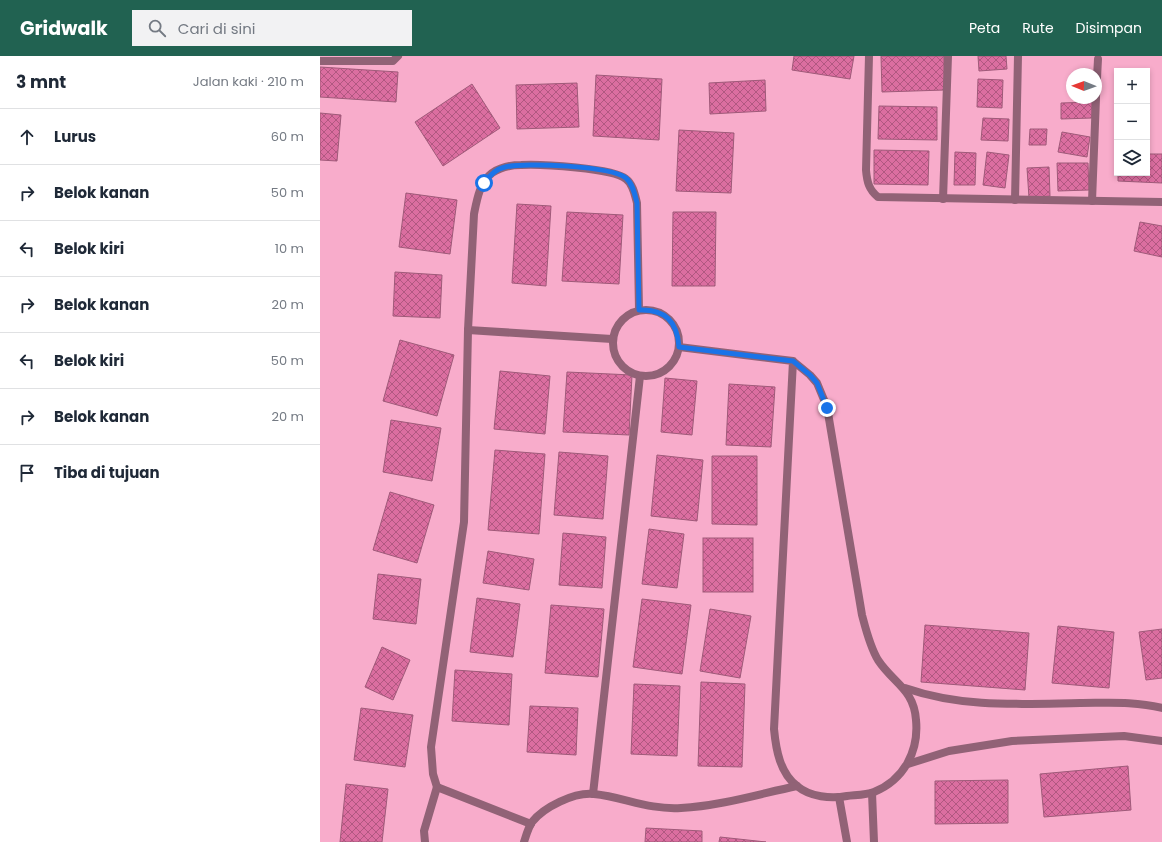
<!DOCTYPE html>
<html lang="id">
<head>
<meta charset="utf-8">
<style>
	body { margin:0; font-family:Poppins,sans-serif; background:#f2f2f3; color:#1f2937 }
	.controls { position:absolute; right:12px; top:12px; display:grid; overflow:hidden; border-radius:0px; box-shadow:0 2px 6px #0003 }
	.controls button { width:36px; height:36px; display:grid; place-items:center; padding:0; border:0; border-bottom:1px solid #e0e1e3; background:#fff; color:#1f2937; font:20px sans-serif }
	.compass { position:absolute; left:746px; top:12px; width:36px; height:36px; border-radius:50%; background:#fff; box-shadow:0 2px 6px #0003; rotate:271deg }
	.stop { position:absolute; width:12px; height:12px; margin:-9px; border:3px solid #1a73e8; border-radius:50%; background:#fff }
	.stop.end { background:#1a73e8; border-color:#fff; box-shadow:0 1px 4px #0008 }
	.list { margin:0; padding:0; list-style:none }
	h2 { display:flex; justify-content:space-between; align-items:center; height:52px; margin:0; padding:0 16px; font-size:17px }
	h2 small { font-size:13px; font-weight:400; color:#747a83 }
	.list li { display:grid; grid-template-columns:26px 1fr auto; gap:12px; align-items:center; box-sizing:border-box; height:56px; padding:0 16px; border-top:1px solid #e0e1e3 }
	.list b { display:block; font-size:15px; white-space:nowrap }
	.list em { font-size:13px; font-style:normal; color:#747a83 }
	.icon { flex:none; width:22px; height:22px; fill:none; stroke:currentColor; stroke-width:2; stroke-linecap:round; stroke-linejoin:round }
	.map { position:relative; flex:none; width:842px; height:786px; overflow:hidden }
	header { display:flex; align-items:center; gap:24px; box-sizing:border-box; height:56px; padding:0 20px; background:#216251; color:#fff }
	header strong { font-size:19px }
	nav { display:flex; gap:22px; margin-inline-start:auto; font-size:14px }
	.search { width:280px; height:36px; background:#f2f2f3; display:flex; align-items:center; gap:10px; box-sizing:border-box; padding:0 14px; border-radius:0px; color:#747a83; font-size:15px }
	main { display:flex }
	aside { flex:1; background:#fff }
	.map>svg:first-child { display:block }
</style>
</head>
<body>
<header>
<strong>Gridwalk</strong>
<div class="search"><svg class="icon" aria-label="search" viewBox="0 0 24 24"><circle cx="10" cy="10" r="6"/><path d="M15 15l6 6"/></svg>Cari di sini</div>
<nav><a>Peta</a><a>Rute</a><a>Disimpan</a></nav>
</header>
<main>
<aside>
<h2>3 mnt<small>Jalan kaki · 210 m</small></h2>
<ul class="list">
<li><svg class="icon" aria-label="ahead" viewBox="0 0 24 24"><path d="M12 20V5M6 11l6-6 6 6"/></svg><div><b>Lurus</b></div><em>60 m</em></li>
<li><svg class="icon" aria-label="right" viewBox="0 0 24 24"><path d="M7 20v-9h11M14 6l5 5-5 5"/></svg><div><b>Belok kanan</b></div><em>50 m</em></li>
<li><svg class="icon" aria-label="left" viewBox="0 0 24 24"><path d="M17 20v-9H6M10 6l-5 5 5 5"/></svg><div><b>Belok kiri</b></div><em>10 m</em></li>
<li><svg class="icon" aria-label="right" viewBox="0 0 24 24"><path d="M7 20v-9h11M14 6l5 5-5 5"/></svg><div><b>Belok kanan</b></div><em>20 m</em></li>
<li><svg class="icon" aria-label="left" viewBox="0 0 24 24"><path d="M17 20v-9H6M10 6l-5 5 5 5"/></svg><div><b>Belok kiri</b></div><em>50 m</em></li>
<li><svg class="icon" aria-label="right" viewBox="0 0 24 24"><path d="M7 20v-9h11M14 6l5 5-5 5"/></svg><div><b>Belok kanan</b></div><em>20 m</em></li>
<li><svg class="icon" aria-label="arrive" viewBox="0 0 24 24"><path d="M6 21V4h12l-3 4 3 4H6"/></svg><div><b>Tiba di tujuan</b></div></li>
</ul>
</aside>
<div class="map">
<svg width="842" height="786" viewBox="0 0 842 786">
	<defs>
		<pattern id="building-cross-hatch" width="8" height="8" patternUnits="userSpaceOnUse"><rect width="8" height="8" fill="#db6ea0"/><path d="M0 0l8 8M0 8l8-8" fill="none" stroke="#b15881"/></pattern>
	</defs>
	<rect width="100%" height="100%" fill="#f8accb"/>
	<!-- building -->
	<g fill="url(#building-cross-hatch)" stroke="#9f5a79">
		<polygon points="474,0 534,0 530,23 472,14"/>
		<polygon points="561,0 624,0 625,34 562,36"/>
		<polygon points="658,0 686,0 687,13 659,15"/>
		<polygon points="0,11 78,16 76,46 0,41"/>
		<polygon points="276,19 342,23 339,84 273,80"/>
		<polygon points="658,23 683,24 682,52 657,51"/>
		<polygon points="445,24 446,55 390,58 389,27"/>
		<polygon points="257,27 259,71 197,73 196,29"/>
		<polygon points="152,28 180,72 123,110 95,66"/>
		<polygon points="772,46 772,62 741,63 741,47"/>
		<polygon points="559,50 617,51 617,84 558,83"/>
		<polygon points="0,57 21,59 17,105 0,104"/>
		<polygon points="663,62 689,63 688,85 661,84"/>
		<polygon points="710,73 727,73 726,89 709,89"/>
		<polygon points="359,74 414,77 411,137 356,135"/>
		<polygon points="742,76 770,81 767,101 738,96"/>
		<polygon points="554,94 609,95 608,129 554,128"/>
		<polygon points="635,96 656,97 655,129 634,129"/>
		<polygon points="667,96 689,99 685,132 663,129"/>
		<polygon points="827,98 842,98 842,127 798,125 798,117 827,117"/>
		<polygon points="737,107 768,107 769,134 738,135"/>
		<polygon points="729,111 730,140 709,142 707,112"/>
		<polygon points="86,137 137,144 130,198 79,191"/>
		<polygon points="197,148 231,150 226,230 192,227"/>
		<polygon points="247,156 303,159 299,228 242,225"/>
		<polygon points="353,156 396,156 395,230 352,230"/>
		<polygon points="820,166 842,170 842,201 814,195"/>
		<polygon points="75,216 122,219 120,262 73,260"/>
		<polygon points="80,284 134,299 117,360 63,345"/>
		<polygon points="180,315 230,320 225,378 174,373"/>
		<polygon points="247,316 312,319 309,379 243,376"/>
		<polygon points="345,322 377,325 372,379 341,376"/>
		<polygon points="409,328 455,331 451,391 406,389"/>
		<polygon points="71,364 121,372 112,425 63,416"/>
		<polygon points="175,394 225,398 219,478 168,474"/>
		<polygon points="239,396 288,400 283,463 234,459"/>
		<polygon points="337,399 383,404 377,465 331,460"/>
		<polygon points="392,400 437,400 437,469 392,468"/>
		<polygon points="70,436 114,449 97,507 53,494"/>
		<polygon points="329,473 364,478 357,532 322,528"/>
		<polygon points="243,477 286,481 282,532 239,529"/>
		<rect x="383" y="482" width="50" height="54"/>
		<polygon points="168,495 214,503 209,534 163,527"/>
		<polygon points="58,518 101,523 96,568 53,563"/>
		<polygon points="157,542 200,548 193,601 150,596"/>
		<polygon points="322,543 371,549 362,618 313,611"/>
		<polygon points="231,549 284,553 278,621 225,617"/>
		<polygon points="390,553 431,560 420,622 380,615"/>
		<polygon points="605,569 709,577 705,634 601,626"/>
		<polygon points="738,570 794,576 789,632 732,627"/>
		<polygon points="842,573 842,622 826,624 819,576"/>
		<polygon points="62,591 90,604 73,644 45,631"/>
		<polygon points="135,614 192,618 189,669 132,665"/>
		<polygon points="381,626 425,628 422,711 378,710"/>
		<polygon points="314,628 360,630 357,700 311,698"/>
		<polygon points="210,650 258,652 256,699 207,696"/>
		<polygon points="41,652 93,659 85,711 34,704"/>
		<polygon points="808,710 811,754 724,761 720,718"/>
		<polygon points="688,724 688,767 615,768 615,725"/>
		<polygon points="26,728 68,733 62,786 20,786"/>
		<polygon points="326,772 382,775 382,786 325,786"/>
		<polygon points="400,781 446,786 399,786"/>
	</g>
	<g fill="none" stroke-linecap="round" stroke-linejoin="round">
		<!-- minor -->
		<g stroke="#916276" stroke-width="8">
			<path d="M549,0L546,114C547,126 549,134 558,141L842,146"/>
			<polyline points="0,5 73,5 78,0"/>
			<polyline points="776,41 778,3"/>
			<polyline points="623,143 628,0"/>
			<polyline points="695,144 698,0"/>
			<polyline points="772,145 776,42"/>
			<circle cx="326" cy="287" r="33"/>
			<polyline points="148,274 292,283"/>
			<path d="M359,291L473,305L490,319L497,327L507,351L542,559C546,574 550,591 558,604C573,627 594,633 596,664C599,695 584,724 554,736C546,739 535,739 527,740C511,743 490,741 477,730C460,717 456,694 454,673L473,305"/>
			<path d="M585,632C643,652 699,648 760,647C788,647 815,645 842,652"/>
			<polyline points="588,708 629,695 692,685 804,680 842,685"/>
			<polyline points="117,731 211,768"/>
			<polyline points="552,737 554,786"/>
			<polyline points="273,738 320,320"/>
			<polyline points="519,741 527,786"/>
			<path d="M105,786L104,775L117,731L113,718L111,691L144,466L148,274L154,158C157,143 160,126 172,117C181,111 191,109 201,109C220,108 294,112 306,123C313,128 315,139 317,147L319,253"/>
			<path d="M204,786C206,780 208,772 212,766C224,751 254,736 274,738C304,741 328,754 361,752C400,750 439,738 477,730"/>
		</g>
	</g>
	<g fill="none" stroke-linecap="round" stroke-linejoin="round">
		<!-- route -->
		<path stroke="#1a73e8" stroke-width="5" d="M164,127C169,120 176,113 185,111C205,106 291,110 306,122C313,128 315,139 317,147L319,254C345,253 357,265 359,291L473,305L490,319L497,327L507,352"/>
	</g>
</svg>
<div class="controls">
<button>+</button>
<button>−</button>
<button><svg class="icon" aria-label="layers" viewBox="0 0 24 24"><path d="M12 4l9 5-9 5-9-5zM3 14l9 5 9-5"/></svg></button>
</div>
<svg class="compass" viewBox="-18 -18 36 36"><path d="M0-13l5 13h-10z" fill="#e53935"/><path d="M0 13l5-13h-10z" fill="#747a83"/></svg>
<div class="stop" style="left:164px;top:127px"></div>
<div class="stop end" style="left:507px;top:352px"></div>
</div>
</main>
</body>
</html>
